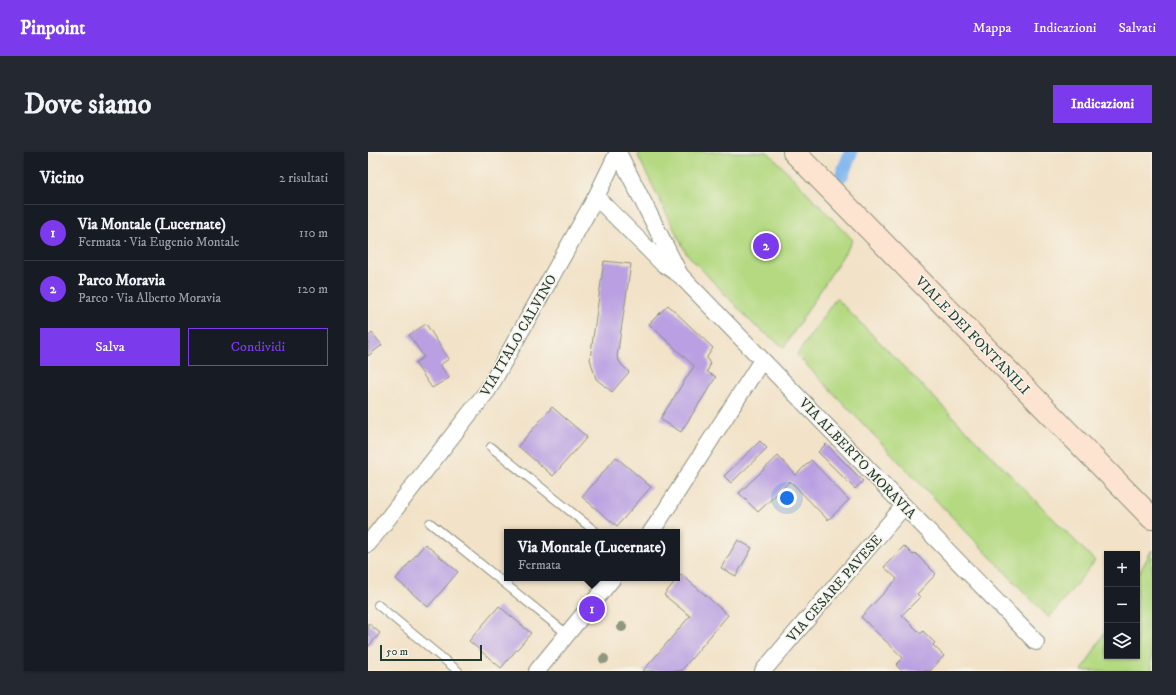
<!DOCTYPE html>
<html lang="it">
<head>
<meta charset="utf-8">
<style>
	body { margin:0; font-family:"IM FELL DW Pica",serif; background:#242831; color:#f1f3f6 }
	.controls { position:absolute; right:12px; bottom:12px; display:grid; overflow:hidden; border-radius:0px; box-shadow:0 1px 3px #0004 }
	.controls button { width:36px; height:36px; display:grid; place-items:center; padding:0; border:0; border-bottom:1px solid #363941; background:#171b24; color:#f1f3f6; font:20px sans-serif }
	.scale { position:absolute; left:12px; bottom:10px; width:102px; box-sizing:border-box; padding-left:4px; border:2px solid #1f3d34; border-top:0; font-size:11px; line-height:14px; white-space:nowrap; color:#1f3d34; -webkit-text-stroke:3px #f7f3e8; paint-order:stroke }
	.you { position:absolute; left:419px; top:346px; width:14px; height:14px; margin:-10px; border:3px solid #fff; border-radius:50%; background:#1a73e8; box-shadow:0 0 0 6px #1a73e833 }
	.badge { display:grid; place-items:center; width:26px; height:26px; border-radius:50%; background:#7c3aed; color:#fff; font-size:13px; font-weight:700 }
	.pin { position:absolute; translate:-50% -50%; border:2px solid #fff; box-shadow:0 1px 4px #0006 }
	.popup { position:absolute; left:136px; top:377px; width:176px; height:52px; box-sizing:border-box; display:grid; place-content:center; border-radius:0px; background:#171b24; filter:drop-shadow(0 1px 3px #0005); font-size:13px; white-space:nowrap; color:#9ea1a6 }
	.popup b { font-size:15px; color:#f1f3f6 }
	.popup::after { content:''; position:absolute; left:50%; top:100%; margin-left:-8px; border:8px solid transparent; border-top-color:#171b24 }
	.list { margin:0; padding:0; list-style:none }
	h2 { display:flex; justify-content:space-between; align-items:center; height:52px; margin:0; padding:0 16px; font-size:17px }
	h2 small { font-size:13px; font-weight:400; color:#9ea1a6 }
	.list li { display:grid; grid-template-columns:26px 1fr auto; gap:12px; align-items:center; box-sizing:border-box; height:56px; padding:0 16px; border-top:1px solid #363941 }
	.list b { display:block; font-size:15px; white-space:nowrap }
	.list p { margin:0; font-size:13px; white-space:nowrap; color:#9ea1a6 }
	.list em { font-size:13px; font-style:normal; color:#9ea1a6 }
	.actions { display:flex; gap:8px; padding:12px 16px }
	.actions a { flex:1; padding:9px 0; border:1px solid #7c3aed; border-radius:0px; text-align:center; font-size:14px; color:#7c3aed }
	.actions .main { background:#7c3aed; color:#fff }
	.icon { flex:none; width:22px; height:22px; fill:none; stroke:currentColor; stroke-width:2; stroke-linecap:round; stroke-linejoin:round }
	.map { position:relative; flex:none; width:784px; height:519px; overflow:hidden; border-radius:0px }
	header { display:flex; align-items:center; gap:24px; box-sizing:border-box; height:56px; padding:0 20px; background:#7c3aed; color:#fff }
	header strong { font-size:19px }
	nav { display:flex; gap:22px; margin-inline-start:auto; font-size:14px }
	.intro { display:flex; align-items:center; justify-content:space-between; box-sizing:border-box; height:96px; padding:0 24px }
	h1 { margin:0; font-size:28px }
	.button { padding:10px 18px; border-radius:0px; background:#7c3aed; color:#fff; font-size:14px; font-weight:700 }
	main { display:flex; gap:24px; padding:0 24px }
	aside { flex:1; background:#171b24; border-radius:0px; box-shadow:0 1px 3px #0004 }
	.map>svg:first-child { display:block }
</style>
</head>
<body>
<header>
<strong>Pinpoint</strong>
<nav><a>Mappa</a><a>Indicazioni</a><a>Salvati</a></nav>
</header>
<div class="intro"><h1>Dove siamo</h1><a class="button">Indicazioni</a></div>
<main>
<aside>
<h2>Vicino<small>2 risultati</small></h2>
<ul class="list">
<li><span class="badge">1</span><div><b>Via Montale (Lucernate)</b><p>Fermata · Via Eugenio Montale</p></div><em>110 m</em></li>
<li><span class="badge">2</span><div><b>Parco Moravia</b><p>Parco · Via Alberto Moravia</p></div><em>120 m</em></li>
</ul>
<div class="actions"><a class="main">Salva</a><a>Condividi</a></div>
</aside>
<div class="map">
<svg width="784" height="519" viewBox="0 0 784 519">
	<rect width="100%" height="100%" fill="#f7f3e8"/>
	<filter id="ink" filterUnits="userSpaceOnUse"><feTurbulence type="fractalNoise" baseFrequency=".025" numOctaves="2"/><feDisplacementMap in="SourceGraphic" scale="8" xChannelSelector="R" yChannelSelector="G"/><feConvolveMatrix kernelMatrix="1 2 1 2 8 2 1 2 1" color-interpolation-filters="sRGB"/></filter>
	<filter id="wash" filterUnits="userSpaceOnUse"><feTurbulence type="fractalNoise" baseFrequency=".012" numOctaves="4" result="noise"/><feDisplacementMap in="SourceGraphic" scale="16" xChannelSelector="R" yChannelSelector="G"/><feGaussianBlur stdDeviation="0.9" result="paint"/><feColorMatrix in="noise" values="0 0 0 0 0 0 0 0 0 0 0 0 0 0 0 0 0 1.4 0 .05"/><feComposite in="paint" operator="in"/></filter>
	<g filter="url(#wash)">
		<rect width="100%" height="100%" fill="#f2e2c7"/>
		<!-- green -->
		<g fill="#b4d981" stroke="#6a8b5a">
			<polygon points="272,0 400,0 485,88 416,195 386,173 318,101 270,4"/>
			<polygon points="468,146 727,409 681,466 429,203"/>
			<polygon points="784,398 784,519 714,519 739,476 739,504 769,504 769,424"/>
		</g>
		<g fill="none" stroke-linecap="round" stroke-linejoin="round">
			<!-- canal -->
			<polyline stroke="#80b6ef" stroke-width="14" points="474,23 483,0"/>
		</g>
		<g id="blocks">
			<!-- building -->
			<g fill="#baa0e2">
				<polygon points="236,109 263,112 249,205 253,212 261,220 244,240 228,227 222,207"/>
				<polygon points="300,153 345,196 339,205 342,213 339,220 348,225 313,280 292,267 326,214 281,172"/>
				<polygon points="58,172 81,207 72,213 81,226 64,236 47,211 56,205 41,183"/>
				<polygon points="4,181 14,193 0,204 0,185"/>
				<polygon points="184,255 219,285 185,324 150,294"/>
				<polygon points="392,289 399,296 363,331 356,324"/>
				<polygon points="458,292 495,329 487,337 450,300"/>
				<polygon points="410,304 428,323 443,308 481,348 460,368 422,329 390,360 371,341"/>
				<polygon points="248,305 283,335 249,374 214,345"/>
				<polygon points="370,388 384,396 368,424 353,416"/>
				<polygon points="57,392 90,420 60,455 28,427"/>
				<polygon points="536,394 545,403 547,401 568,422 549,442 552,445 534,463 553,482 555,479 567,491 565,493 576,504 562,519 534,519 528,513 535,506 493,465 529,427 516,415"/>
				<polygon points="313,422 360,463 313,519 275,519 322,464 296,443"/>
				<polygon points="131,454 163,481 133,516 101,489"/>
				<polygon points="0,471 12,481 0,495"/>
			</g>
		</g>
	</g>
	<g filter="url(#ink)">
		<use href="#blocks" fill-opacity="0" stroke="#88907e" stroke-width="1"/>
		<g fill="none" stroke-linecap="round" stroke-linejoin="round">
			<defs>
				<g id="lane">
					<polyline points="123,295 228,380"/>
					<polyline points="62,371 199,482"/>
					<polyline points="10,453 90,519"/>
				</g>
				<g id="street">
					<polyline points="250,0 312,123"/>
					<polyline points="228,45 294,111 312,123 668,490"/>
					<polyline points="283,380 290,370 394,208"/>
					<polyline points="0,392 120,238 228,45 250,0"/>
					<polyline points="169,519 245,426"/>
					<polyline points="395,519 536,354"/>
				</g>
				<polyline id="secondary" points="426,0 784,366"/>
			</defs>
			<!-- lane casing -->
			<use href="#lane" stroke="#88907e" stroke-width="10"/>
			<!-- street casing -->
			<use href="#street" stroke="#88907e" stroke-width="18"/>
			<!-- secondary casing -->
			<use href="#secondary" stroke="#88907e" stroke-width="24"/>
			<!-- lane -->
			<use href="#lane" stroke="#fff" stroke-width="8"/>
			<!-- street -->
			<use href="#street" stroke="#fff" stroke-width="16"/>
			<!-- secondary -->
			<use href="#secondary" stroke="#fde4d0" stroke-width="22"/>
		</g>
		<!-- trees -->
		<g fill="#8e987e">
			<circle cx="254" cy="475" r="5"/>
			<circle cx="236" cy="507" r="5"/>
		</g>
	</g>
	<g text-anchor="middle" stroke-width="3" stroke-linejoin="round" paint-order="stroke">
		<!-- street labels -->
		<g font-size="14" fill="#1f3d34" stroke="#f7f3e8">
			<text transform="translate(150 183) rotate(-60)" y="5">VIA ITALO CALVINO</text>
			<text transform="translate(605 183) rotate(46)" y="5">VIALE DEI FONTANILI</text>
			<text transform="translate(490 306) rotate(46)" y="5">VIA ALBERTO MORAVIA</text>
			<text transform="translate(466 436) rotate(-49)" y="5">VIA CESARE PAVESE</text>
		</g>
	</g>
</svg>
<div class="controls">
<button>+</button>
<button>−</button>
<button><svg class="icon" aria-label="layers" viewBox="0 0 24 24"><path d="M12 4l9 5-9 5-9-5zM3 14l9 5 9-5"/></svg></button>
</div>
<div class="scale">50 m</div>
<div class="you"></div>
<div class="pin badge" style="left:224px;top:457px">1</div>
<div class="popup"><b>Via Montale (Lucernate)</b>Fermata</div>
<div class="pin badge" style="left:398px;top:94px">2</div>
</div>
</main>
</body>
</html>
